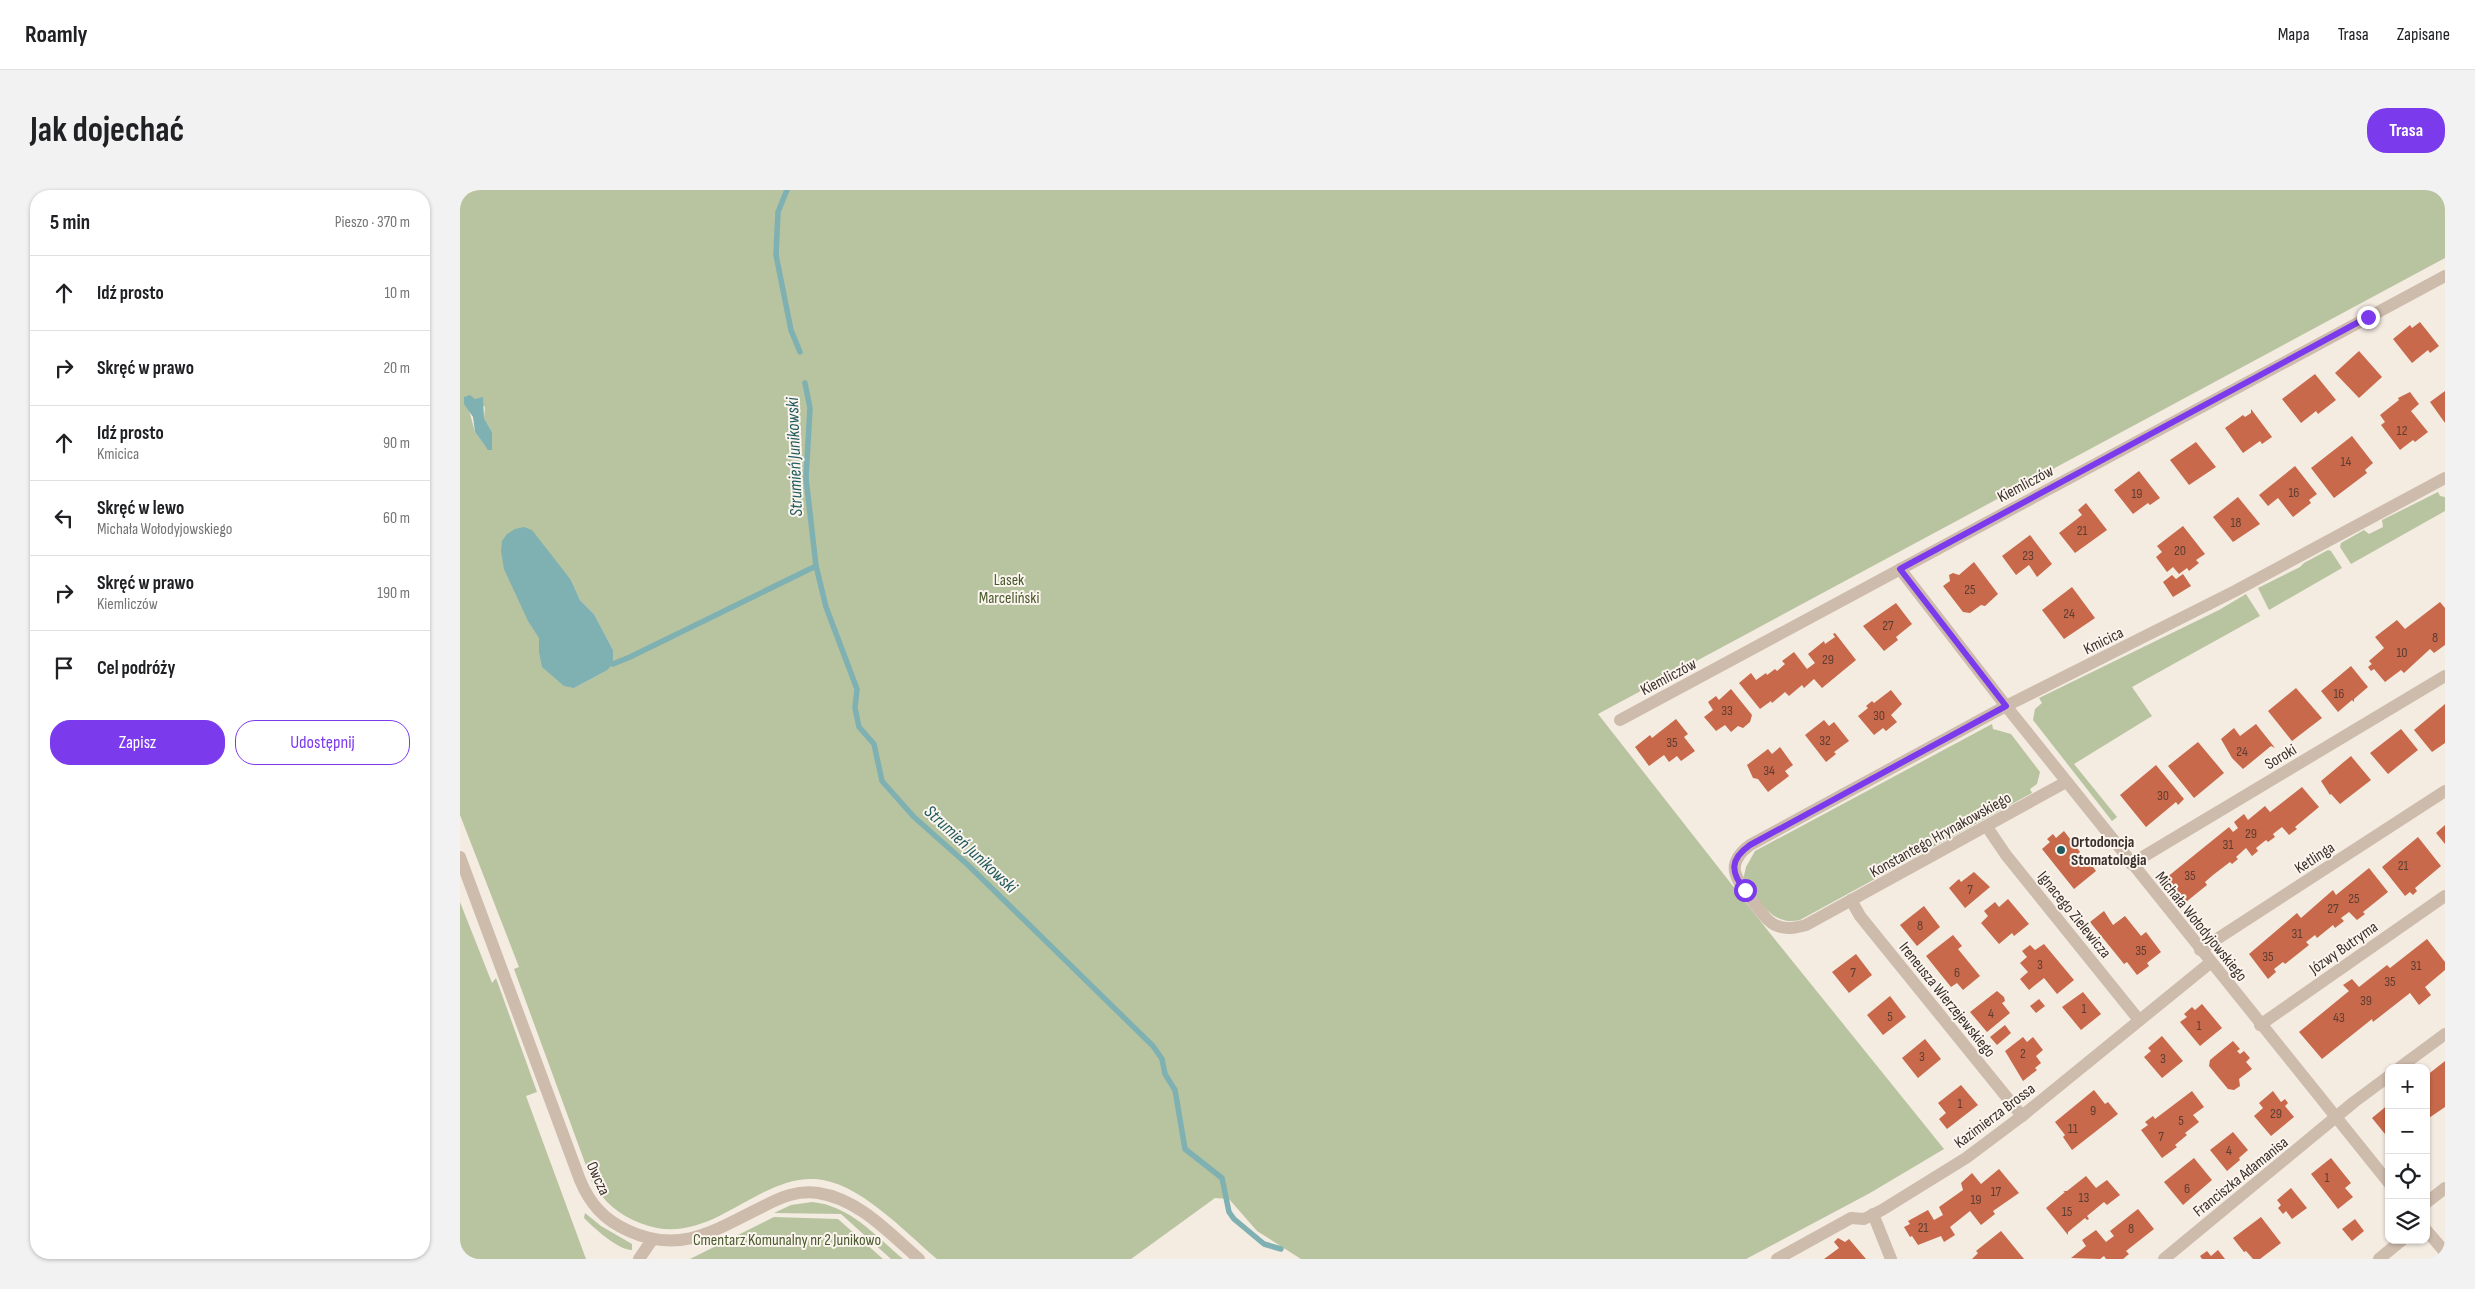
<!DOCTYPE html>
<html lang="pl">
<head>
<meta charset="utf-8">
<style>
	body { margin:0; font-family:"Sofia Sans Condensed",sans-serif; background:#f2f2f2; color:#202124 }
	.controls { position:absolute; right:15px; bottom:15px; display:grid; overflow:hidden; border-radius:10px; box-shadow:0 1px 4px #0004 }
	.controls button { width:45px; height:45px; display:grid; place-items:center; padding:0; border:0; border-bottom:1px solid #e0e0e0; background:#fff; color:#202124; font:25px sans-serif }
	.stop { position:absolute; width:15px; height:15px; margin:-11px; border:4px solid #7c3aed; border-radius:50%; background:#fff }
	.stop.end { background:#7c3aed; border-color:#fff; box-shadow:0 1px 5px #0008 }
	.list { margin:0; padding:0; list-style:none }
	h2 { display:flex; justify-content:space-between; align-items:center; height:65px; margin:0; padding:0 20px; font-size:21px }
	h2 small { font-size:16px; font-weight:400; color:#757577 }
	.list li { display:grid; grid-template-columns:32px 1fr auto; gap:15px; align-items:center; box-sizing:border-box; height:75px; padding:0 20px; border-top:1px solid #e0e0e0 }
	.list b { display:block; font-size:19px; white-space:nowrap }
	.list p { margin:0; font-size:16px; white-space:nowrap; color:#757577 }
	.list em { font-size:16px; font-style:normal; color:#757577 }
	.actions { display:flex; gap:10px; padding:15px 20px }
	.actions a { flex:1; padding:11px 0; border:1px solid #7c3aed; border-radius:20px; text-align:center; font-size:18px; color:#7c3aed }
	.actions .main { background:#7c3aed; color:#fff }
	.icon { flex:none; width:28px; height:28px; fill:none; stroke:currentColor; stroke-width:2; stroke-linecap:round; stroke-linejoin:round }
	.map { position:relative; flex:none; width:1985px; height:1069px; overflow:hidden; border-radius:20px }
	header { display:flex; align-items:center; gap:30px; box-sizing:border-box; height:70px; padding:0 25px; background:#fff; border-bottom:1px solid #e0e0e0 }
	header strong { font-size:24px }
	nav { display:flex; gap:28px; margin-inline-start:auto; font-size:18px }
	.intro { display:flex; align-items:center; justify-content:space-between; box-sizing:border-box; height:120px; padding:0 30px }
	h1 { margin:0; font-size:35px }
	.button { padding:12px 22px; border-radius:20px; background:#7c3aed; color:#fff; font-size:18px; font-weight:700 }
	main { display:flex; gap:30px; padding:0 30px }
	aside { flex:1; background:#fff; border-radius:20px; box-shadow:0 1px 4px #0004 }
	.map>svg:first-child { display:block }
</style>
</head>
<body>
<header>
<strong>Roamly</strong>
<nav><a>Mapa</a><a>Trasa</a><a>Zapisane</a></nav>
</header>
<div class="intro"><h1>Jak dojechać</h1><a class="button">Trasa</a></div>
<main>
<aside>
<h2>5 min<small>Pieszo · 370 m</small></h2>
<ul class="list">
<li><svg class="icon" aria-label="ahead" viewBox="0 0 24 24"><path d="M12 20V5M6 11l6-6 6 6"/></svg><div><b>Idź prosto</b></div><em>10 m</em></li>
<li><svg class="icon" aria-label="right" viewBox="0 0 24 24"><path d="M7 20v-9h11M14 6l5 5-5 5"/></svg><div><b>Skręć w prawo</b></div><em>20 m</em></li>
<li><svg class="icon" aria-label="ahead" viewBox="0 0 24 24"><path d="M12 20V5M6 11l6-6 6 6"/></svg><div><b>Idź prosto</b><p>Kmicica</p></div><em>90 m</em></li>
<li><svg class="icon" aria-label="left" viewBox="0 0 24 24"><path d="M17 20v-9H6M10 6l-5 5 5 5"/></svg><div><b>Skręć w lewo</b><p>Michała Wołodyjowskiego</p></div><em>60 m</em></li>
<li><svg class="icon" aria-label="right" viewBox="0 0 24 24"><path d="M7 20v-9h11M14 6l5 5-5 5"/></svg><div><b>Skręć w prawo</b><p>Kiemliczów</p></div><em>190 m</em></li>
<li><svg class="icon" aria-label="arrive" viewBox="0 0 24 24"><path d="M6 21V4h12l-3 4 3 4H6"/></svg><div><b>Cel podróży</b></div></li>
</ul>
<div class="actions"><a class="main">Zapisz</a><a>Udostępnij</a></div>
</aside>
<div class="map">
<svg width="1985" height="1069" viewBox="0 0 1985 1069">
	<rect width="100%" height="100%" fill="#f4ebe1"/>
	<!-- green -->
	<g fill="#b8c4a0" fill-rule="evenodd">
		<path d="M0,0H1985V68L1138,524L1309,742L1484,959L1410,1003L1286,1069H841L797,1041L769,1009L755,1008L671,1069H477C445,1042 398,991 355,989C294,986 248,1061 180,1033C159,1025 144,1012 132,992L54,779L59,777L0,625ZM13,208L25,217L24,228L32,242L31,257H26L15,242L9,220ZM97,374L111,390L120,410L134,424L153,460L146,481L114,498L79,462V448Z"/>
		<polygon points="1978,302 1980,306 1985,307 1985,321 1891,374 1880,357 1881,353 1904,340 1909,344 1923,337 1922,330"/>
		<polygon points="1868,360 1871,361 1882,378 1809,420 1798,398 1840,377 1844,373"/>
		<polygon points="1786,404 1800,426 1672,497 1692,526 1614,574 1657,627 1652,631 1573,530 1575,519 1582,513 1579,508 1759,420"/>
		<path d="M1532,534L1533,539L1551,544L1580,582L1577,594L1570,599L1572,603L1340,730C1312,737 1298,709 1283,690L1286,677L1295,661Z"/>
		<polygon points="0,712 32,793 36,788 77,902 66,906 126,1069 0,1069"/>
		<path d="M352,1012C389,1015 416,1046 443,1069H431L381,1024L314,1023L331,1015Z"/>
		<path d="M125,1023L141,1036L172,1054V1060C158,1060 134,1038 124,1028Z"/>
		<polygon points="314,1027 378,1029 423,1069 230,1069"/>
	</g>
	<!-- water -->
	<g fill="#7fb0b2">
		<polygon points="10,205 15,209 23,207 24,228 32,242 32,260 28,260 15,242 13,227 4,214 4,207"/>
		<polygon points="64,337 72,340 111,390 120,410 134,424 153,460 153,474 146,481 114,498 104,496 82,477 79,462 79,448 68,431 44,379 41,361 42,351 47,344 55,339"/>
	</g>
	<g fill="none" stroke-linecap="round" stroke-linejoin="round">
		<!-- stream -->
		<g stroke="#7fb0b2" stroke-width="5.5">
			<polyline points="327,0 318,22 316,65 331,140 340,162"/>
			<polyline points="345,193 350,218 346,288 356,376 366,417 397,499 395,518 399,537 414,554 422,591 454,627 508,675 693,856 702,869 705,884 715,900 725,959 762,988 769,1022 774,1029 804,1054 821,1059"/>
			<polyline points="153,474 170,467 356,376"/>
		</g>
	</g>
	<!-- building -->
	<g fill="#c8694b">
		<polygon points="1960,132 1979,156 1970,163 1968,160 1952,173 1933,149 1950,135 1952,138"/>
		<polygon points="1899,161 1922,187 1899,208 1875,183"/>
		<polygon points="1855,184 1876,210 1858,224 1856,221 1841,233 1822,209"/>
		<polygon points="1985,201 1985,233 1970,212"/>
		<polygon points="1950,202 1959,214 1951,221 1968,242 1955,252 1953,250 1940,260 1921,235 1925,232 1920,225 1939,210 1938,208"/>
		<polygon points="1791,219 1812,247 1802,254 1800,251 1783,263 1765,238 1783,225 1785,227 1791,223"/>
		<polygon points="1892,246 1913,273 1905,280 1907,283 1874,308 1851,278"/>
		<polygon points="1736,252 1756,277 1729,295 1710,270"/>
		<polygon points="1835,276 1857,304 1849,310 1851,313 1833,327 1818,308 1808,316 1799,305"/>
		<polygon points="1679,281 1700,308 1690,315 1688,313 1673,324 1654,300"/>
		<polygon points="1778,307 1800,334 1773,352 1753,327"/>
		<polygon points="1626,313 1647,340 1615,363 1599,343 1622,325 1618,320"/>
		<polygon points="1723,336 1745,364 1736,370 1739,373 1729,381 1727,378 1719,384 1713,377 1707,382 1696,367 1702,362 1697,356"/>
		<polygon points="1570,345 1592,374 1577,387 1569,375 1556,385 1542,366"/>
		<polygon points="1514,372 1538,404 1525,416 1521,415 1510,423 1503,422 1483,396 1490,391 1489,385 1493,383 1499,385"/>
		<polygon points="1723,384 1731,396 1713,407 1703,392 1712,385 1716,389"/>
		<polygon points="1612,397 1635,428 1604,449 1582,420"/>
		<polygon points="1980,412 1985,418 1985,455 1974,463 1970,459 1944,483 1941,480 1925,492 1914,479 1911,481 1908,477 1912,474 1909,471 1924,458 1915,447 1937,430 1945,439"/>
		<polygon points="1436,413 1452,434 1436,447 1438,450 1424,461 1403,436"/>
		<polygon points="1375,443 1396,470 1362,498 1354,489 1344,498 1342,495 1329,506 1325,502 1312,513 1311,511 1300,519 1279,493 1291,483 1296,490 1306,483 1307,485 1315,479 1317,481 1325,474 1322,471 1334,462 1347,479 1355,473 1348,464 1364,451 1365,454 1375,447 1373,444"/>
		<polygon points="1891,476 1908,497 1894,509 1894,512 1892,510 1878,522 1861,501"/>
		<polygon points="1836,498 1862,528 1832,551 1808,521"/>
		<polygon points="1271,499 1292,525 1290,532 1283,538 1278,536 1271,542 1265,535 1256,541 1244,527 1253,520 1248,512 1256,506 1259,510"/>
		<polygon points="1431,500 1442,514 1431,525 1437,532 1426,541 1423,538 1414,545 1398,526 1408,518 1406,516 1412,511 1414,513"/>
		<polygon points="1985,514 1985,553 1972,562 1954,540"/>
		<polygon points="1216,529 1228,544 1224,547 1235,561 1221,571 1217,566 1209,572 1204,565 1189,576 1175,557 1190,545 1192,548"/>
		<polygon points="1364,530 1369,536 1374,532 1389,551 1374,562 1376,564 1366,572 1345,545"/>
		<polygon points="1796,534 1815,558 1811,556 1783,579 1772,568 1761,549 1774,538 1780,546"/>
		<polygon points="1941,539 1958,560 1928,584 1910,563"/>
		<polygon points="1738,552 1764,583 1734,608 1708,576"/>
		<polygon points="1320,557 1333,575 1325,581 1329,586 1308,602 1298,589 1293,588 1287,575 1308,559 1312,564"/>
		<polygon points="1891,566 1911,590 1880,614 1871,604 1870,605 1861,591"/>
		<polygon points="1696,575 1724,609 1718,615 1716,612 1686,637 1660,605"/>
		<polygon points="1842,597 1859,617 1835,637 1837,639 1829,645 1822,637 1813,644 1815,647 1808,652 1806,650 1796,658 1798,661 1792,666 1786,658 1776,667 1778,669 1772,674 1770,672 1753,685 1745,692 1747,695 1726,712 1706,688 1769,637 1773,642 1778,638 1774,632 1784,624 1788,630 1805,616 1810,622"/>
		<polygon points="1985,635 1985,654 1976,643"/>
		<polygon points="1604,641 1620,662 1618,664 1624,672 1627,669 1636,681 1614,699 1582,659 1590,652 1587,649 1593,644 1596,648"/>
		<polygon points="1958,647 1981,676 1955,698 1957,701 1953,705 1950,702 1945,706 1922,677"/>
		<polygon points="1909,678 1928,702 1903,722 1905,724 1897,730 1889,722 1881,728 1884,731 1875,738 1873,735 1857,748 1855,745 1846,752 1849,755 1825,774 1823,772 1814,779 1816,782 1808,789 1789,764 1837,723 1841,728 1873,700 1876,705"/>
		<polygon points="1514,682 1530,697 1505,718 1489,698 1499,689 1501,692"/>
		<polygon points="1548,709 1569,734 1554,746 1552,743 1539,754 1521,733 1528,726 1524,721 1535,712 1539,717"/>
		<polygon points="1464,716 1480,737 1457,756 1440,735"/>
		<polygon points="1644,721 1653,735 1665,726 1681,746 1686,742 1701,762 1687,773 1689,776 1677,785 1667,772 1664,774 1630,732"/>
		<polygon points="1493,745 1502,756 1498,759 1520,786 1503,800 1497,793 1491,797 1466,766"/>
		<polygon points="1967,749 1985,772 1985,780 1965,797 1971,805 1959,815 1950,803 1913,832 1912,829 1862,869 1839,842 1889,801 1883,795 1892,789 1899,797 1927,775 1930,778"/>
		<polygon points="1584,754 1614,790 1597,804 1584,788 1569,800 1560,789 1568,782 1560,773 1567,767 1562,761 1570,755 1575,760"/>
		<polygon points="1396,764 1412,785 1389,803 1372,782"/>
		<polygon points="1537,801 1544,807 1545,811 1542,813 1550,823 1527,842 1510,822"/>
		<polygon points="1623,802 1641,824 1621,840 1602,817"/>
		<polygon points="1430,806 1446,827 1423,845 1407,825"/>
		<polygon points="1579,809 1585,816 1576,823 1570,816"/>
		<polygon points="1742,814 1762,838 1740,856 1720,832 1727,827 1724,824 1732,817 1735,820"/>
		<polygon points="1545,835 1551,843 1537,855 1530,847"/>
		<polygon points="1702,846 1723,871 1702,888 1684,867 1691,861 1688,858"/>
		<polygon points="1563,847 1567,852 1573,847 1583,860 1576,866 1581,873 1575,878 1577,880 1563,891 1545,861"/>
		<polygon points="1465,849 1481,869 1458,888 1442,868"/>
		<polygon points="1773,851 1780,859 1777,861 1780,864 1784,861 1790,868 1786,872 1792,879 1779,889 1780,896 1774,900 1768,899 1749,876 1750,870"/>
		<polygon points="1985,871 1985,917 1966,930 1966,886"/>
		<polygon points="1501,895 1518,915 1487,939 1479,929 1486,923 1478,913"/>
		<polygon points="1634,900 1645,914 1648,912 1658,924 1612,960 1603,947 1605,945 1595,932"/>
		<polygon points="1732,901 1744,917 1733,925 1739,932 1725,943 1727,945 1715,955 1717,957 1702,968 1681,940 1688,935 1685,932 1693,926 1695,929"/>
		<polygon points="1813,901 1821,912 1825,909 1828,913 1825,916 1834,927 1811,946 1794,926 1803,918 1799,913"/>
		<polygon points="1929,914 1929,949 1912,928"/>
		<polygon points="1773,942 1788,960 1779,968 1780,970 1767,981 1750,960"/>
		<polygon points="1734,968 1752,990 1723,1015 1704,992"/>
		<polygon points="1871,968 1891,993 1885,998 1893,1007 1878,1019 1851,984"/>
		<polygon points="1539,979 1559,1003 1533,1021 1535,1024 1521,1035 1510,1021 1490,1037 1495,1045 1484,1052 1481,1046 1458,1055 1452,1046 1450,1047 1444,1037 1450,1034 1448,1031 1468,1020 1474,1030 1483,1025 1479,1017 1503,1000 1501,993 1512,983 1521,994"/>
		<polygon points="1626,986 1636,998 1647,990 1660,1005 1647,1015 1644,1012 1627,1026 1629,1029 1627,1030 1625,1028 1608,1042 1608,1045 1586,1018 1605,1002 1603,1001 1607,1001"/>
		<polygon points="1831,998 1847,1018 1832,1029 1826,1021 1823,1024 1818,1018 1821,1015 1817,1010"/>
		<polygon points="1678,1019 1694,1039 1666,1061 1669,1064 1663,1069 1646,1069 1644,1066 1640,1069 1611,1068 1626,1056 1622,1050 1636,1040 1646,1052 1654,1046 1650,1041"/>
		<polygon points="1801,1027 1821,1053 1800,1069 1793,1069 1786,1061 1784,1062 1773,1048"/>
		<polygon points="1895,1029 1904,1041 1892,1051 1882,1039"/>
		<polygon points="1541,1041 1564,1069 1512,1069 1518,1063 1516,1061"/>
		<polygon points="1378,1048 1385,1052 1389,1049 1406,1069 1364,1069 1379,1058 1374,1052"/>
		<polygon points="1758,1060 1765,1069 1742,1069 1740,1066 1747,1061 1751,1066"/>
	</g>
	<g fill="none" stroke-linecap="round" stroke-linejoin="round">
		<!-- minor -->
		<g stroke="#cdbbac" stroke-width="12">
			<polyline points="1440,379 1546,516 1929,993"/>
			<polyline points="1160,530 1985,86"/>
			<path d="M1606,592L1346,735C1335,738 1325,740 1315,735C1306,731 1300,720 1294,713C1278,691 1262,676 1290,655L1546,516L1775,401L1985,288"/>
			<polyline points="1527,637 1546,665 1679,830"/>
			<path d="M0,667L120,990C130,1014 144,1030 169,1041C221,1065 257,1039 304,1016C321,1007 338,1000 358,1003C399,1009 429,1043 459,1069"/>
			<polyline points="1671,674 1985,486"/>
			<polyline points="1391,710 1400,726 1562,926"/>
			<polyline points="1740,760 1985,601"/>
			<polyline points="1800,835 1985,706"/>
			<polyline points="1939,878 1985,844"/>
			<polyline points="1966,1013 1985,998"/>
			<polyline points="1413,1024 1431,1069"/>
			<polyline points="1966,1040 1985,1062"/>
			<polyline points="179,1069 192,1050"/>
			<polyline points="1317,1069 1391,1028 1404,1029 1422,1020 1506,968 1562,926 1750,773"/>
			<polyline points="1704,1069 1894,912 1929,886"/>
			<polyline points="1919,1069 1942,1050"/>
		</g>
	</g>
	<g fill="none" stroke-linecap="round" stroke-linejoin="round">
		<!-- route -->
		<path stroke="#7c3aed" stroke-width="6" d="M1285,700C1270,682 1270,669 1290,655L1546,516L1440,379L1908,127"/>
	</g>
	<!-- markers -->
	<circle fill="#1f5a5e" stroke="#fbf5ee" stroke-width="2" cx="1601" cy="660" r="5"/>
	<g text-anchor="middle" stroke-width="4" stroke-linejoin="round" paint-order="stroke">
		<!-- number labels -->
		<g font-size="14" fill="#5e3e33">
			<text x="1942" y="245">12</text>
			<text x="1886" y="276">14</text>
			<text x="1834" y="307">16</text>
			<text x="1677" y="308">19</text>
			<text x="1776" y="337">18</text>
			<text x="1622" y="345">21</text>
			<text x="1720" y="365">20</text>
			<text x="1568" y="370">23</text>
			<text x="1510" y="404">25</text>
			<text x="1609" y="428">24</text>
			<text x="1428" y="440">27</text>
			<text x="1975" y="452">8</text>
			<text x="1942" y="467">10</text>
			<text x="1368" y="474">29</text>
			<text x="1879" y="508">16</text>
			<text x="1267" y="525">33</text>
			<text x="1419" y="530">30</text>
			<text x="1365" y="555">32</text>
			<text x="1212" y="557">35</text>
			<text x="1782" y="566">24</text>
			<text x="1309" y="585">34</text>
			<text x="1703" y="610">30</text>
			<text x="1791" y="648">29</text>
			<text x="1768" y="659">31</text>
			<text x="1943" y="680">21</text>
			<text x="1730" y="690">35</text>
			<text x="1510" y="704">7</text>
			<text x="1894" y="713">25</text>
			<text x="1873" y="723">27</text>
			<text x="1460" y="740">8</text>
			<text x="1837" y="748">31</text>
			<text x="1681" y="765">35</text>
			<text x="1808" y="771">35</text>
			<text x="1580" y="779">3</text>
			<text x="1956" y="780">31</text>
			<text x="1393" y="787">7</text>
			<text x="1497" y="787">6</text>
			<text x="1930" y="796">35</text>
			<text x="1906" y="815">39</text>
			<text x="1624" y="823">1</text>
			<text x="1531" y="828">4</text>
			<text x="1430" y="831">5</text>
			<text x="1879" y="832">43</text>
			<text x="1739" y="840">1</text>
			<text x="1563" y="868">2</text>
			<text x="1462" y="871">3</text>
			<text x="1703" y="873">3</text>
			<text x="1500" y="918">1</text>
			<text x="1633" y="925">9</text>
			<text x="1816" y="928">29</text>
			<text x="1721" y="935">5</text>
			<text x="1613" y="943">11</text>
			<text x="1701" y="951">7</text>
			<text x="1769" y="965">4</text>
			<text x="1867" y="992">1</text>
			<text x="1727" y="1003">6</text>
			<text x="1536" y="1006">17</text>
			<text x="1624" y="1012">13</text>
			<text x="1516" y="1014">19</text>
			<text x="1607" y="1026">15</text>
			<text x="1463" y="1042">21</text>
			<text x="1671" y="1043">8</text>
		</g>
		<!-- street labels -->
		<g font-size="16" fill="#3b302b" stroke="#fbf5ee">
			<text transform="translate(1565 293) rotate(-28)" y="6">Kiemliczów</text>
			<text transform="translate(1643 450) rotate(-26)" y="6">Kmicica</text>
			<text transform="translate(1208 486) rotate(-28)" y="6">Kiemliczów</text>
			<text transform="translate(1820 566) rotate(-31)" y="6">Soroki</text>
			<text transform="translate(1480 644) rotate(-29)" y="6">Konstantego Hrynakowskiego</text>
			<text transform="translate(1854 667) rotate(-33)" y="6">Ketlinga</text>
			<text transform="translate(1615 724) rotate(51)" y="6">Ignacego Zielewicza</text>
			<text transform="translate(1742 736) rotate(51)" y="6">Michała Wołodyjowskiego</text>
			<text transform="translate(1883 757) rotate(-35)" y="6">Józwy Butryma</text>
			<text transform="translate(1488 809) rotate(51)" y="6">Ireneusza Wierzejewskiego</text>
			<text transform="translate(1534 925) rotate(-37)" y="6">Kazimierza Brossa</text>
			<text transform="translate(1780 986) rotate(-39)" y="6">Franciszka Adamanisa</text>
			<text transform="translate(139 988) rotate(65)" y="6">Owcza</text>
		</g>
		<!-- park labels -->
		<g font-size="16" fill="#4a5a2e" stroke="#fbf5ee">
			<text x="549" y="395">Lasek<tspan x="549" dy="18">Marceliński</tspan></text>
			<text x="327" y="1055">Cmentarz Komunalny nr 2 Junikowo</text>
		</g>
		<!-- poi labels -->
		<g font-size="16" font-weight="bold" fill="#3b302b" stroke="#fbf5ee" text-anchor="start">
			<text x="1611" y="657">Ortodoncja<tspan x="1611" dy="18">Stomatologia</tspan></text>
		</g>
		<!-- water labels -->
		<g font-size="18" font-style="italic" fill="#1f5a5e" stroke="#fbf5ee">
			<text transform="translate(334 267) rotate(-92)" y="6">Strumień Junikowski</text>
			<text transform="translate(511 659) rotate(43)" y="6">Strumień Junikowski</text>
		</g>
	</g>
</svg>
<div class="controls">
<button>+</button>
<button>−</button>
<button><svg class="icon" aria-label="locate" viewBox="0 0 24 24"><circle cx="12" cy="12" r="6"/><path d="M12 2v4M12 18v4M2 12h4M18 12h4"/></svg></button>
<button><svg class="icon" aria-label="layers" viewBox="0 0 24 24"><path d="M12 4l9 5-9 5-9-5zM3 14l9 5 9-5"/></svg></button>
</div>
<div class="stop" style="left:1285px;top:700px"></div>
<div class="stop end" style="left:1908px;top:127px"></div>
</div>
</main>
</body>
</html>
